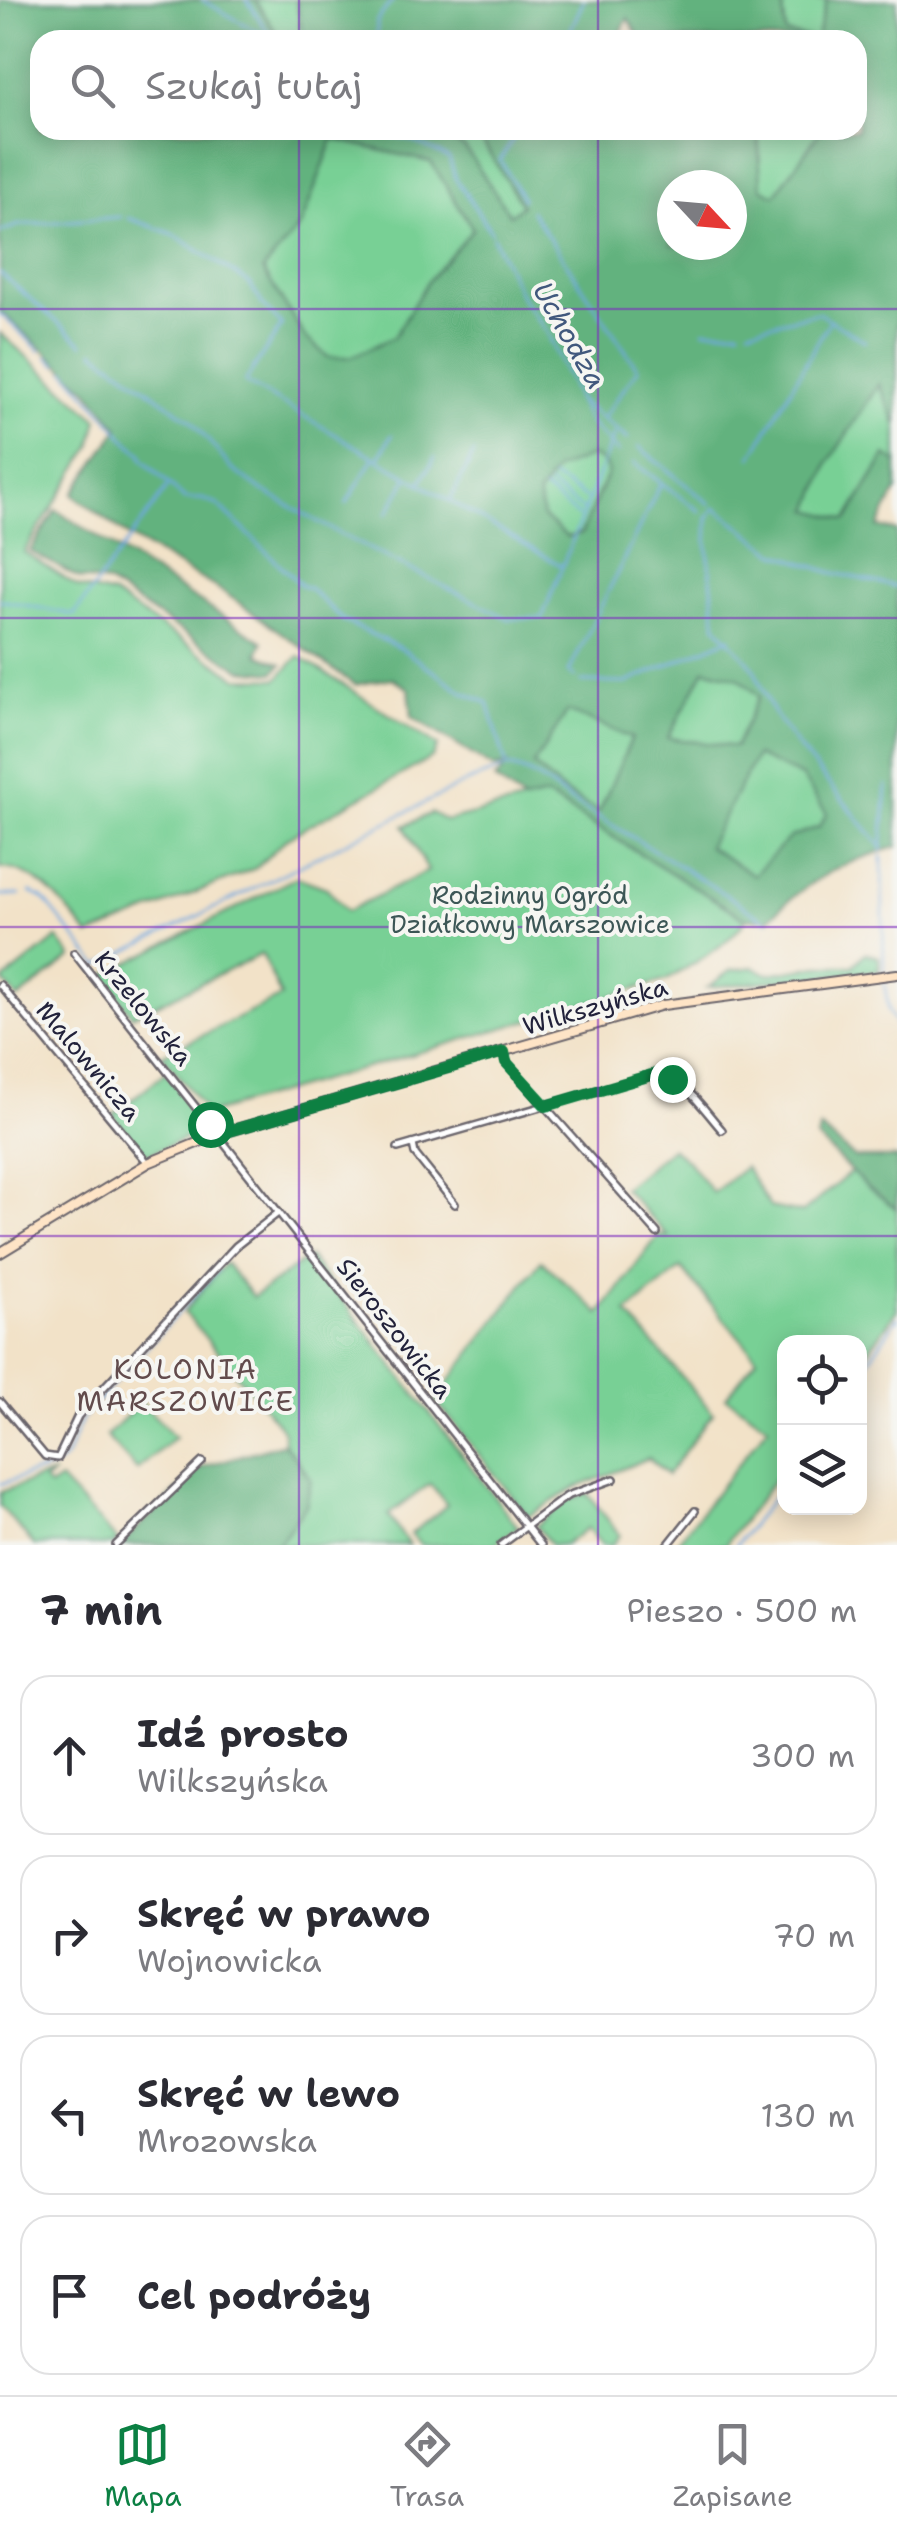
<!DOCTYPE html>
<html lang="pl">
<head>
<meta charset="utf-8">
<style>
	body { margin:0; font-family:"Shantell Sans",sans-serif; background:#f2f2f3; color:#2b2b33 }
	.controls { position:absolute; right:30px; bottom:30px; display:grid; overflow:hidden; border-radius:20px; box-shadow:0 5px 25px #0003 }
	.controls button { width:90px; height:90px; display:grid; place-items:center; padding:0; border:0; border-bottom:2px solid #e1e1e2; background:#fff; color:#2b2b33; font:50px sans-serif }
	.compass { position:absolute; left:657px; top:170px; width:90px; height:90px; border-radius:50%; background:#fff; box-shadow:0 5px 25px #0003; rotate:116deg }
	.stop { position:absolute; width:30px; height:30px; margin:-22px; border:8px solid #0b8043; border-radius:50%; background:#fff }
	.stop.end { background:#0b8043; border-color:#fff; box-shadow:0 2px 10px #0008 }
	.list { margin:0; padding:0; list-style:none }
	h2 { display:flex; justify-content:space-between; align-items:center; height:130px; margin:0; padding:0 40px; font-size:42px }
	h2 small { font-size:32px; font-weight:400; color:#7c7c81 }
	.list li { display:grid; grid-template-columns:65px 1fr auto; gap:30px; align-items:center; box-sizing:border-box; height:160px; margin:0 20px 20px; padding:0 20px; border:2px solid #e1e1e2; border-radius:30px }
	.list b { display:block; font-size:38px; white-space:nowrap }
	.list p { margin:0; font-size:32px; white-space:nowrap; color:#7c7c81 }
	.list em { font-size:32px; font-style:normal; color:#7c7c81 }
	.icon { flex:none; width:55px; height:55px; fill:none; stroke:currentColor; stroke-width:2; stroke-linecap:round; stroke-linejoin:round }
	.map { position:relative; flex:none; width:897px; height:1545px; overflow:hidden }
	.search { position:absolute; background:#fff; box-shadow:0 5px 25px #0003; left:30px; right:30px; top:30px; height:110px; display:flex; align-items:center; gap:25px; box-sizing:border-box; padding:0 35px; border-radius:30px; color:#7c7c81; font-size:38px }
	.sheet { height:850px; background:#fff }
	nav { display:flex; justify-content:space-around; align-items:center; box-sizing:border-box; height:140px; border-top:2px solid #e1e1e2; background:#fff; font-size:28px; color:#7c7c81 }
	nav a { display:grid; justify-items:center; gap:5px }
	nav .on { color:#0b8043 }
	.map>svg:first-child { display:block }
</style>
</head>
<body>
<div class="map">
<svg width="897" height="1545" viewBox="0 0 897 1545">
	<rect width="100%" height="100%" fill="#f6f6f2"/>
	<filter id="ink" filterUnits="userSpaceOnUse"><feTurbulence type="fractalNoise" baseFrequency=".01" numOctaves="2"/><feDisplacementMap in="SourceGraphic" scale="20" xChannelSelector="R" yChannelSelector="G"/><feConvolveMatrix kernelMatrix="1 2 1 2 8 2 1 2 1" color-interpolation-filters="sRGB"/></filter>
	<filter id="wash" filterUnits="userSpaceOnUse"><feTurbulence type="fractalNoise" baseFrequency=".0048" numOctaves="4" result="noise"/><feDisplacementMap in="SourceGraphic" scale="40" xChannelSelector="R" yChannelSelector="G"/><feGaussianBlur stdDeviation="2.25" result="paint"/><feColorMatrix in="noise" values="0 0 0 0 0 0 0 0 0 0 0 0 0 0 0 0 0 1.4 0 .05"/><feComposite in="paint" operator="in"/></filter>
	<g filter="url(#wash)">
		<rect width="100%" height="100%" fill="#f2e2c8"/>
		<!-- green -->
		<g fill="#78d095" stroke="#4d7968" stroke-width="2.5">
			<polygon points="255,0 296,0 303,40 281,40"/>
			<polygon points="782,0 827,0 817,39 786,34"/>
			<polygon points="458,130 475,130 522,205 510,215 465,148 452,141"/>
			<polygon points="758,130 821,130 775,195 761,188"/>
			<polygon points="333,139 432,162 473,229 427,282 395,337 351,357 328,358 305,337 263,270 301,225"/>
			<path d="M0,333L98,419L91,447L24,552L78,587L113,595L238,678L277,679L299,656L438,746L433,757L287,838L256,868L89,936C67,908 39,869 0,868Z"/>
			<polygon points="879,383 897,426 897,463 885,456 847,520 810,510 829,462"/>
			<polygon points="592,456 604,463 608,472 581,533 567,537 543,517 538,494 557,469"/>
			<polygon points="705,669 739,678 760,696 736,747 668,738"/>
			<polygon points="568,711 632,737 599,813 563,791 533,765"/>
			<polygon points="756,755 802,777 827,814 819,827 790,837 754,875 708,847"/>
			<path d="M546,796L746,919C727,947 695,962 667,980L208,1114L162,1055L281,997L262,954L132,1016L103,976L297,877L327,888L347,911L428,871L404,826L432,813L446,821Z"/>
			<polygon points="57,938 72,957 18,999 3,981"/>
			<polygon points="865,953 879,957 879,971 708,987 731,970 754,967 768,974 818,966 853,966"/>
			<polygon points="166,1072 209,1129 146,1155 112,1115"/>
			<polygon points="671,1148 688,1161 713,1193 745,1167 770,1207 802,1213 851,1172 897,1209 897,1310 860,1363 860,1342 784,1342 784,1467 725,1545 675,1545 768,1426 726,1397 757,1358 681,1268 627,1313 713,1413 667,1475 649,1458 575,1488 528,1516 435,1400 541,1260 600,1314 658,1236 668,1236 623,1188"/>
			<polygon points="309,1257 518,1527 494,1545 421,1545 411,1534 447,1505 430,1484 388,1515 409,1545 278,1545 306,1505 311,1479 284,1443 283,1430 184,1312 225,1263 253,1297"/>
			<polygon points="141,1402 175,1437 137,1470 106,1436"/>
			<polygon points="54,1473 44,1481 49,1487 60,1480 118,1541 113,1545 34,1545 0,1506 1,1492"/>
			<polygon points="587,1493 620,1535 612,1545 602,1545 587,1528 565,1545 551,1545 536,1526 567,1500"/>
		</g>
		<!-- forest -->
		<g fill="#62b27e" stroke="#426a5c" stroke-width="2.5" fill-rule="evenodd">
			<path d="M0,0H255L281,40H40V130H458L452,141L465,148L510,215L522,205L475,130H758L761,188L775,195L821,130H857V40H641L628,18L617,40H303L296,0H782L786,34L816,39L827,0H897V426L879,384L829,462L810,510L847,520L886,455L897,463V490L878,527L897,531V847C843,862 808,879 769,919H746L554,800L546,796L524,801L495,780L507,765L494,768L412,717L409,689L392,678L355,685L225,593L129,537L73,494L119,428L88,390L0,311ZM333,139L431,162L473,229L427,282L394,337L351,357H328L305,337L263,270L301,225ZM672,185H732V245H672ZM592,456L604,463L608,472L582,533L567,537L543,517L538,494L557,469ZM705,669L739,678L759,696L735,747L668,738ZM568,711L632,738L599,812L563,791L533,765ZM756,756L802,777L827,814L819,827L790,837L754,875L708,847Z"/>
			<polygon points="56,510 263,642 258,654 282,664 274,673 241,670 107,583 80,579 30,551"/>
			<polygon points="820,1128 855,1158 897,1158 897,1209 867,1187 817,1138"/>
			<polygon points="284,1443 311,1479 306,1505 278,1545 120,1545 201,1467"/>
		</g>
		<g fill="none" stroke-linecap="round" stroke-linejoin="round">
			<!-- stream -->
			<g stroke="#6fa9df" stroke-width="2.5">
				<polyline points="202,0 272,40"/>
				<polyline points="247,0 273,40"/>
				<polyline points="377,40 377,20 393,0"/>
				<polyline points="566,40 584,0"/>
				<polyline points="343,130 408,139 449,158 456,179 492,233"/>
				<polyline points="519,130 500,160 523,199"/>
				<polyline points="531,211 638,369 602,419"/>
				<polyline points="128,218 173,234 249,283 263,305 282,325 245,382 562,566"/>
				<polyline points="0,232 19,225 120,217"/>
				<polyline points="493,237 522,298 547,332 578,400 628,439"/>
				<polyline points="0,273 83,344"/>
				<polyline points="0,314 40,351"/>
				<polyline points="749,329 818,313 865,341"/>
				<polyline points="704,330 740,330"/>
				<polyline points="94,351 192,421 232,469 261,490 340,534 509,619 542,618 616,430"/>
				<polyline points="47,357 57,365"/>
				<path d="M66,371L129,443L141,453L144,461L185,499H202L218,505L302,586L309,588L344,621L402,649L463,692L488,703L507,767C536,771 555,792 581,807C644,843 706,882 767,921"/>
				<polyline points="579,402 589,422 618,452"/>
				<polyline points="639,447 710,504"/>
				<polyline points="752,457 830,320"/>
				<polyline points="378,459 392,435"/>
				<polyline points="634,463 700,511"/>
				<polyline points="553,478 586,498"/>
				<polyline points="421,482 435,457"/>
				<polyline points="549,485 583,510"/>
				<polyline points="544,489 578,516"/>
				<polyline points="450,501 474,453"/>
				<polyline points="346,504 374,458"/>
				<polyline points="387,514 408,477"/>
				<polyline points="0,600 74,615 169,485"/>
				<polyline points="575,677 569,672 661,483"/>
				<polyline points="581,682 626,683 730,638"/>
				<polyline points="896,715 897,711"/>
				<polyline points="882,847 798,747 773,712 753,667 716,625 707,541 708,518 715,507 775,553 830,572 897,587"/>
				<polyline points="882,851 887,785"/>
				<polyline points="882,856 884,971"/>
				<polyline points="30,892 43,898 98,966 467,782 505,768"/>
				<polyline points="0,895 20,895"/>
				<polyline points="884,981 889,1012 897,1026"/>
				<polyline points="860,1374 897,1318"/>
				<polyline points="57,1465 66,1457 82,1419 217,1270"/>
				<polyline points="0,1484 53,1467"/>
				<polyline points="736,1545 784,1484"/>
			</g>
		</g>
	</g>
	<g filter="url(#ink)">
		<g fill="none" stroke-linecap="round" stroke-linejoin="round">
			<defs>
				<g id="street">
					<polyline points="74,953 541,1545"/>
					<polyline points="0,985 148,1163"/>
					<polyline points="503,1052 506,1062 657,1233"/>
					<polyline points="413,1144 415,1154 455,1204"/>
					<path d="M398,1148L655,1074C684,1077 704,1110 722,1130"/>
					<polyline points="0,1402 45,1456 58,1458 78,1416 93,1399 236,1246 278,1213"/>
					<polyline points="116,1545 202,1462"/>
					<polyline points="501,1545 567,1496 614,1479"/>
					<polyline points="668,1545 695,1511"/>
				</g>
				<polyline id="secondary" points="0,1253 148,1163 219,1134 663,1005 897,974"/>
			</defs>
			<!-- street casing -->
			<use href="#street" stroke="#6b656c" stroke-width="10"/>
			<!-- secondary casing -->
			<use href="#secondary" stroke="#6b656c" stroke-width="12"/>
			<!-- street -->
			<use href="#street" stroke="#fff" stroke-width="5"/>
			<!-- secondary -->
			<use href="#secondary" stroke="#fee4c6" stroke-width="8"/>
		</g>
	</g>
	<g fill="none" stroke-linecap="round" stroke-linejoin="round" filter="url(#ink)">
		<!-- route -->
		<polyline stroke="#0b8043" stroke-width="12" points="210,1124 219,1134 504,1052 506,1062 546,1106 655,1074 672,1079"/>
	</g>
	<!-- grid -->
	<path fill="none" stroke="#7b2cbf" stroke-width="2.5" stroke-opacity="0.55" d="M299,0V40M598,0V40M299,130V1545M598,130V1545M0,309H897M0,618H897M0,927H897M0,1236H897"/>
	<g text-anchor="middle" stroke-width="8" stroke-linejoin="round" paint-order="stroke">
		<!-- park labels -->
		<g font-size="25" fill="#3c5656" stroke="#f6f6f2">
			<text x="530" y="904">Rodzinny Ogród<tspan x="530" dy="29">Działkowy Marszowice</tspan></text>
		</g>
		<!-- street labels -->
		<g font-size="25" fill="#22223b" stroke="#f6f6f2">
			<text transform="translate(595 1006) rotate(-16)" y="9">Wilkszyńska</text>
			<text transform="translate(144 1008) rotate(51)" y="9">Krzelowska</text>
			<text transform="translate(89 1061) rotate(50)" y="9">Malownicza</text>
			<text transform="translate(395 1328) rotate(52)" y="9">Sieroszowicka</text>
		</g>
		<!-- water labels -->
		<g font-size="28" font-style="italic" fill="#41587d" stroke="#f6f6f2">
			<text transform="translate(570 335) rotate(60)" y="10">Uchodza</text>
		</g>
		<!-- neighbourhood labels -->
		<g font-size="28" letter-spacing="2.5" fill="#624b4c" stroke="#f6f6f2">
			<text x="186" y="1379">KOLONIA<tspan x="186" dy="32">MARSZOWICE</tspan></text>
		</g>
	</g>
</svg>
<div class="controls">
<button><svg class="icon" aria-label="locate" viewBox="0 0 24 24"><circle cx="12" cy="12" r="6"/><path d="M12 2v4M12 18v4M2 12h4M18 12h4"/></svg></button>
<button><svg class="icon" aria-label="layers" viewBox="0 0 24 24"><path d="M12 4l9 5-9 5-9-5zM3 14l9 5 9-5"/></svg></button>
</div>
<svg class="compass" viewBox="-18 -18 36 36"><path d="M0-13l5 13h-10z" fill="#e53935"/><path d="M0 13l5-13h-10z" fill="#7c7c81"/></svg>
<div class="stop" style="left:210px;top:1124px"></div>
<div class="stop end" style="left:672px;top:1079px"></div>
<div class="search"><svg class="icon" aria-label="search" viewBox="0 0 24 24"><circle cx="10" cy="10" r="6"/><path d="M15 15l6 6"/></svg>Szukaj tutaj</div>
</div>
<section class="sheet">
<h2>7 min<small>Pieszo · 500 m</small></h2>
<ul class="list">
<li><svg class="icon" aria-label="ahead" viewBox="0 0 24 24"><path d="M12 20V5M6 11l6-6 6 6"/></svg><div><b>Idź prosto</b><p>Wilkszyńska</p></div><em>300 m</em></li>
<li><svg class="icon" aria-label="right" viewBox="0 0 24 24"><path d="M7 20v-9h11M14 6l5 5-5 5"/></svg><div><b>Skręć w prawo</b><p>Wojnowicka</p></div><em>70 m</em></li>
<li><svg class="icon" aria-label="left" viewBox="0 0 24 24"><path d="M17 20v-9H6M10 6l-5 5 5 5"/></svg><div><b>Skręć w lewo</b><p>Mrozowska</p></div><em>130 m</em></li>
<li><svg class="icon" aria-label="arrive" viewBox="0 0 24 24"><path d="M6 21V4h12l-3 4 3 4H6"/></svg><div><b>Cel podróży</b></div></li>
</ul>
</section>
<nav>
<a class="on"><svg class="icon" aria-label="map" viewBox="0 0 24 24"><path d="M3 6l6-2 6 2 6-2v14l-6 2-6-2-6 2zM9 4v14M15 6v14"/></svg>Mapa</a>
<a><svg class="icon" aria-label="directions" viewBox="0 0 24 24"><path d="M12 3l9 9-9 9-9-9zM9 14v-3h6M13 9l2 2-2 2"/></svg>Trasa</a>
<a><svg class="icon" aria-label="saved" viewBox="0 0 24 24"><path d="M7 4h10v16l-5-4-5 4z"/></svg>Zapisane</a>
</nav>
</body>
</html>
